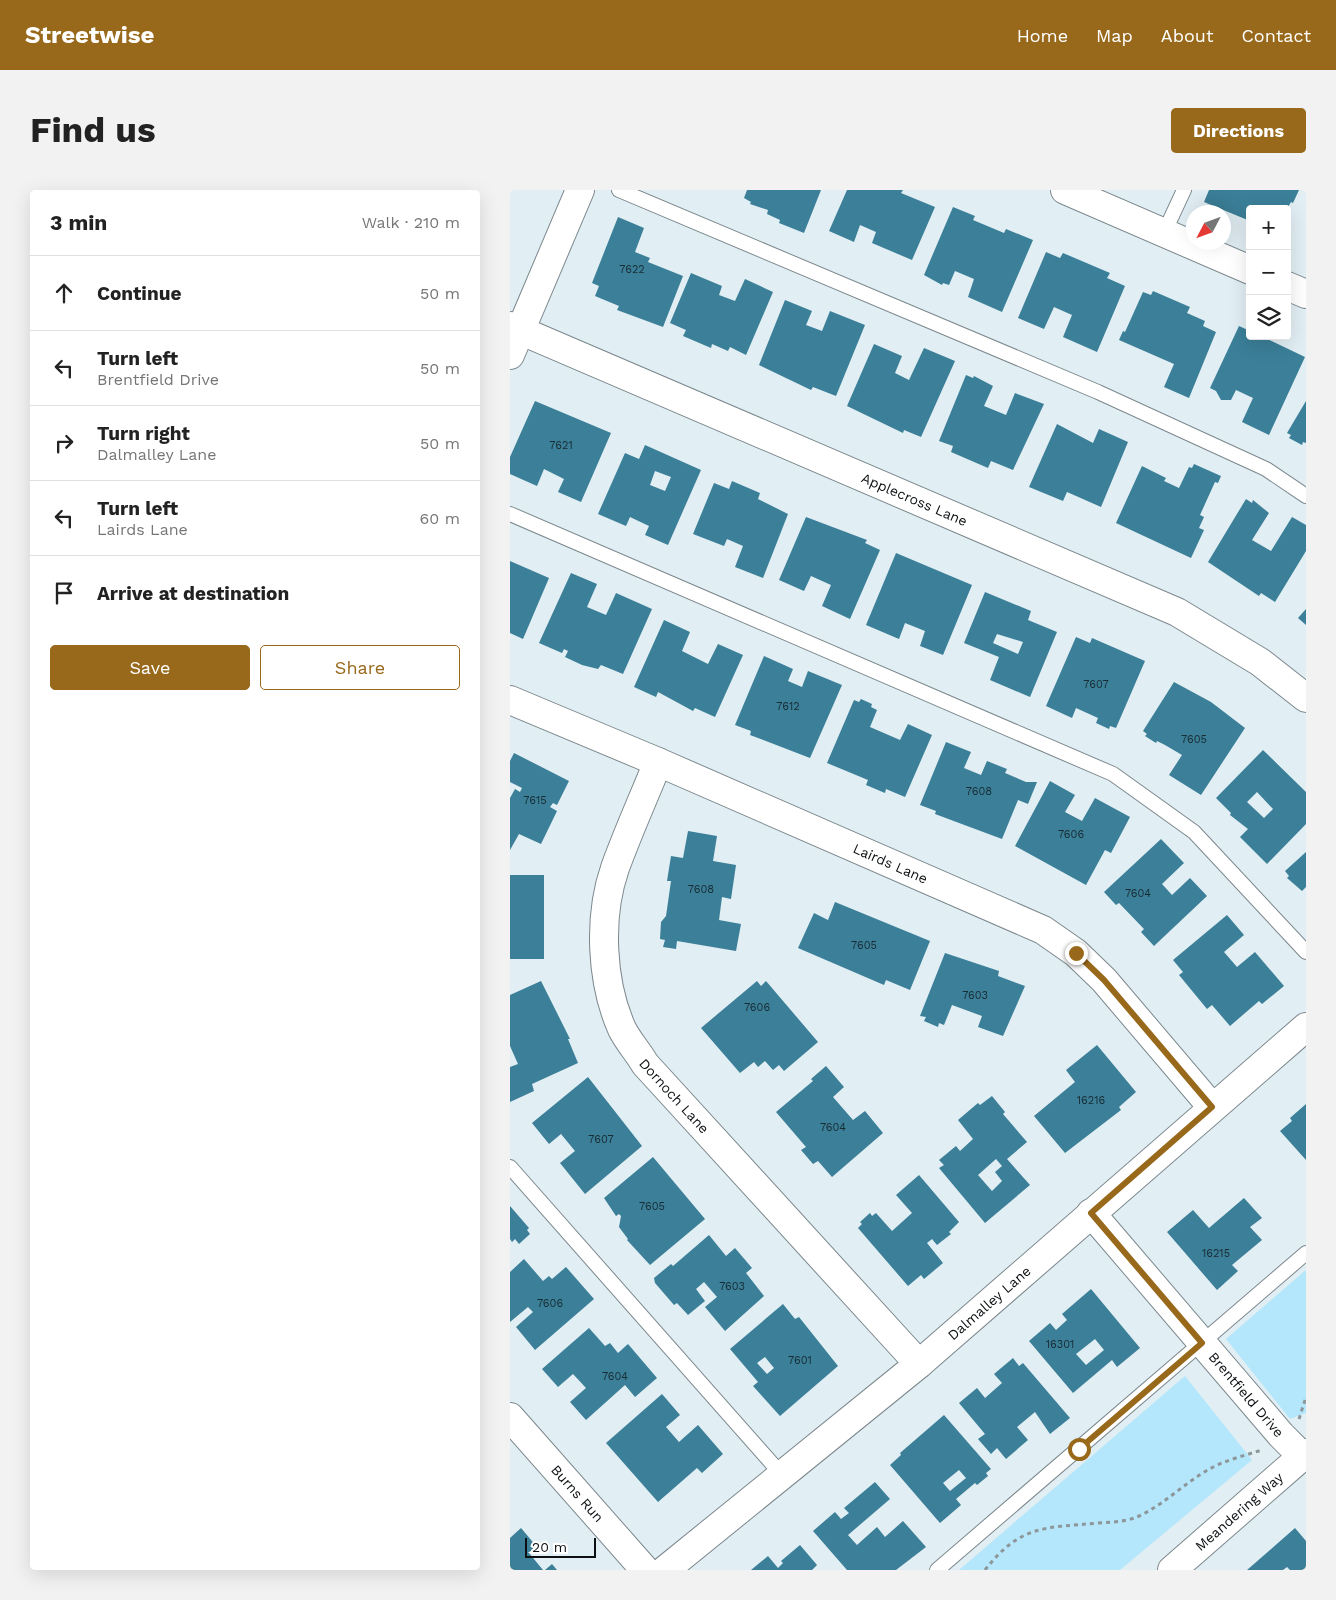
<!DOCTYPE html>
<html lang="en">
<head>
<meta charset="utf-8">
<style>
	body { margin:0; font-family:"Work Sans",sans-serif; background:#f2f2f2; color:#222 }
	.controls { position:absolute; right:15px; top:15px; display:grid; overflow:hidden; border-radius:5px; box-shadow:0 5px 20px #0002 }
	.controls button { width:45px; height:45px; display:grid; place-items:center; padding:0; border:0; border-bottom:1px solid #e0e0e0; background:#fff; color:#222; font:25px sans-serif }
	.compass { position:absolute; left:676px; top:15px; width:45px; height:45px; border-radius:50%; background:#fff; box-shadow:0 5px 20px #0002; rotate:229deg }
	.scale { position:absolute; left:15px; bottom:12px; width:71px; box-sizing:border-box; padding-left:5px; border:2px solid #0c1012; border-top:0; font-size:14px; line-height:18px; white-space:nowrap; color:#0c1012; -webkit-text-stroke:4px #fff; paint-order:stroke }
	.stop { position:absolute; width:15px; height:15px; margin:-11px; border:4px solid #99691b; border-radius:50%; background:#fff }
	.stop.end { background:#99691b; border-color:#fff; box-shadow:0 1px 5px #0008 }
	.list { margin:0; padding:0; list-style:none }
	h2 { display:flex; justify-content:space-between; align-items:center; height:65px; margin:0; padding:0 20px; font-size:21px }
	h2 small { font-size:16px; font-weight:400; color:#767676 }
	.list li { display:grid; grid-template-columns:32px 1fr auto; gap:15px; align-items:center; box-sizing:border-box; height:75px; padding:0 20px; border-top:1px solid #e0e0e0 }
	.list b { display:block; font-size:19px; white-space:nowrap }
	.list p { margin:0; font-size:16px; white-space:nowrap; color:#767676 }
	.list em { font-size:16px; font-style:normal; color:#767676 }
	.actions { display:flex; gap:10px; padding:15px 20px }
	.actions a { flex:1; padding:11px 0; border:1px solid #99691b; border-radius:5px; text-align:center; font-size:18px; color:#99691b }
	.actions .main { background:#99691b; color:#fff }
	.icon { flex:none; width:28px; height:28px; fill:none; stroke:currentColor; stroke-width:2; stroke-linecap:round; stroke-linejoin:round }
	.map { position:relative; flex:none; width:796px; height:1380px; overflow:hidden; border-radius:5px }
	header { display:flex; align-items:center; gap:30px; box-sizing:border-box; height:70px; padding:0 25px; background:#99691b; color:#fff }
	header strong { font-size:24px }
	nav { display:flex; gap:28px; margin-inline-start:auto; font-size:18px }
	.intro { display:flex; align-items:center; justify-content:space-between; box-sizing:border-box; height:120px; padding:0 30px }
	h1 { margin:0; font-size:35px }
	.button { padding:12px 22px; border-radius:5px; background:#99691b; color:#fff; font-size:18px; font-weight:700 }
	main { display:flex; gap:30px; padding:0 30px }
	aside { flex:1; background:#fff; border-radius:5px; box-shadow:0 5px 20px #0002 }
	.map>svg:first-child { display:block }
</style>
</head>
<body>
<header>
<strong>Streetwise</strong>
<nav><a>Home</a><a>Map</a><a>About</a><a>Contact</a></nav>
</header>
<div class="intro"><h1>Find us</h1><a class="button">Directions</a></div>
<main>
<aside>
<h2>3 min<small>Walk · 210 m</small></h2>
<ul class="list">
<li><svg class="icon" aria-label="ahead" viewBox="0 0 24 24"><path d="M12 20V5M6 11l6-6 6 6"/></svg><div><b>Continue</b></div><em>50 m</em></li>
<li><svg class="icon" aria-label="left" viewBox="0 0 24 24"><path d="M17 20v-9H6M10 6l-5 5 5 5"/></svg><div><b>Turn left</b><p>Brentfield Drive</p></div><em>50 m</em></li>
<li><svg class="icon" aria-label="right" viewBox="0 0 24 24"><path d="M7 20v-9h11M14 6l5 5-5 5"/></svg><div><b>Turn right</b><p>Dalmalley Lane</p></div><em>50 m</em></li>
<li><svg class="icon" aria-label="left" viewBox="0 0 24 24"><path d="M17 20v-9H6M10 6l-5 5 5 5"/></svg><div><b>Turn left</b><p>Lairds Lane</p></div><em>60 m</em></li>
<li><svg class="icon" aria-label="arrive" viewBox="0 0 24 24"><path d="M6 21V4h12l-3 4 3 4H6"/></svg><div><b>Arrive at destination</b></div></li>
</ul>
<div class="actions"><a class="main">Save</a><a>Share</a></div>
</aside>
<div class="map">
<svg width="796" height="1380" viewBox="0 0 796 1380">
	<rect width="100%" height="100%" fill="#e1eef3"/>
	<!-- green -->
	<g fill="#b4e7fb">
		<polygon points="796,1080 796,1223 780,1229 716,1149"/>
		<polygon points="675,1186 742,1270 610,1380 449,1380"/>
	</g>
	<!-- building -->
	<g fill="#3b7f98" fill-rule="evenodd">
		<polygon points="237,0 311,0 294,43 269,33 270,30 257,24 258,20 240,14 241,12 234,8"/>
		<polygon points="337,0 393,0 391,3 425,17 402,70 362,53 366,42 350,35 344,52 319,41"/>
		<polygon points="699,0 789,0 783,13 781,12 777,19 740,19 740,31 694,12"/>
		<polygon points="443,17 465,26 463,30 494,43 496,39 523,50 492,122 458,107 464,89 445,81 439,95 433,93 432,95 414,85"/>
		<polygon points="108,27 134,38 125,62 140,68 138,72 173,86 153,137 107,120 109,116 85,106 89,96 82,93"/>
		<polygon points="536,62 550,68 553,63 600,83 597,88 615,96 587,162 553,147 562,125 544,117 534,139 508,128"/>
		<polygon points="181,83 212,96 209,105 225,111 235,89 263,102 236,165 220,157 218,161 202,154 201,158 173,146 176,140 160,133"/>
		<polygon points="643,101 680,117 677,123 695,131 693,136 706,142 679,208 654,197 664,174 609,150 613,141 615,142 633,102 641,105"/>
		<polygon points="275,110 302,121 296,135 312,141 320,121 355,135 326,206 303,197 301,200 249,175"/>
		<polygon points="729,136 740,141 740,146 751,146 795,167 759,245 732,232 743,208 726,200 721,210 711,210 706,201 700,198"/>
		<polygon points="364,154 392,166 385,183 399,190 414,158 445,171 411,247 394,240 393,243 337,216"/>
		<polygon points="456,185 463,188 464,186 483,196 474,216 496,225 505,203 534,214 503,280 481,271 478,278 441,262 443,256 429,251"/>
		<polygon points="25,211 101,243 71,312 48,302 54,289 34,279 27,296 0,284 0,267"/>
		<polygon points="796,211 796,253 793,252 792,255 779,248 781,245 777,243"/>
		<polygon points="547,234 583,253 589,239 618,252 591,317 557,302 553,311 519,297"/>
		<path d="M135,255L191,280L158,355L135,345L139,336L120,327L116,336L88,324L115,263L129,269ZM145,281L161,287L155,301L140,295Z"/>
		<polygon points="684,274 711,286 708,293 705,292 690,325 694,327 689,338 694,340 681,368 606,333 632,276 656,288 654,291 669,298 679,277 682,278"/>
		<polygon points="222,291 250,303 248,309 278,324 253,388 225,377 233,356 217,349 214,356 183,344 204,293 219,299"/>
		<polygon points="736,309 742,313 743,310 759,323 742,350 761,361 782,327 796,335 796,361 765,412 751,403 749,406 698,372"/>
		<polygon points="296,327 357,350 355,353 370,360 340,429 312,416 321,395 301,386 294,401 269,390"/>
		<polygon points="386,363 462,395 433,465 410,456 415,441 395,433 389,449 356,435"/>
		<polygon points="0,371 39,388 13,449 0,443"/>
		<polygon points="61,383 87,394 77,417 96,425 106,403 142,419 113,484 91,475 88,479 72,475 55,467 58,461 54,459 52,463 29,453"/>
		<path d="M475,402L521,421L518,430L547,442L520,507L480,490L489,467L454,453ZM487,444L513,452L508,464L483,453Z"/>
		<polygon points="796,419 796,435 788,428"/>
		<polygon points="154,430 180,442 172,461 198,474 208,454 233,465 205,527 185,518 183,521 148,502 146,507 124,497"/>
		<polygon points="566,447 580,453 582,448 635,471 606,538 600,536 599,539 586,533 588,528 566,518 562,528 536,516"/>
		<polygon points="254,466 283,479 278,491 292,497 298,481 332,495 300,568 240,545 241,541 225,535"/>
		<polygon points="664,492 701,512 735,538 691,605 659,585 672,565 655,555 647,551 646,553 635,546 637,544 633,541"/>
		<polygon points="351,509 362,514 361,517 367,520 360,537 390,550 398,534 422,545 395,607 376,599 375,603 356,595 358,590 317,573 344,510 349,512"/>
		<polygon points="436,552 461,562 454,578 471,585 477,571 497,579 495,583 516,592 527,592 518,614 508,610 492,649 425,624 426,621 410,615"/>
		<path d="M753,560L796,602V634L757,674L730,647L738,639L720,625L721,623L706,608ZM747,602L763,619L754,628L737,612Z"/>
		<polygon points="4,563 59,591 47,615 43,613 40,617 47,621 31,654 9,644 0,660 0,608 5,599 10,602 12,598 0,592 0,571"/>
		<polygon points="540,591 565,605 555,622 572,631 585,608 620,627 601,663 595,660 576,695 505,656"/>
		<polygon points="178,641 207,646 203,671 226,675 221,709 212,707 209,730 231,734 226,761 167,751 166,759 153,757 155,750 150,749 151,732 156,726 161,691 157,691 161,666 173,668"/>
		<polygon points="651,649 674,673 652,694 662,705 680,688 697,706 644,756 631,742 634,739 609,713 606,715 594,702"/>
		<polygon points="796,662 796,697 792,701 777,688 779,686 775,681"/>
		<rect x="0" y="685" width="34" height="84"/>
		<polygon points="325,712 420,751 400,800 376,790 374,795 288,758 304,723 318,730"/>
		<polygon points="717,725 734,745 714,762 727,777 745,762 774,796 752,814 749,811 720,836 702,815 697,819 669,785 673,782 663,770"/>
		<polygon points="435,763 489,781 488,786 515,796 493,846 468,837 472,826 442,815 434,835 429,833 428,837 414,831 416,827 410,826"/>
		<polygon points="31,791 60,849 58,849 68,873 22,894 24,901 0,912 0,877 8,874 0,856 0,805"/>
		<polygon points="247,791 251,796 256,791 308,852 274,881 269,875 263,880 255,871 248,877 244,872 230,883 191,838"/>
		<polygon points="587,855 626,902 609,917 611,920 555,963 524,926 565,892 556,880"/>
		<polygon points="316,876 334,897 323,907 343,930 355,921 373,943 322,987 308,971 303,974 291,960 296,957 266,922 303,891 301,889"/>
		<polygon points="78,887 132,956 75,1004 50,973 65,961 51,944 39,954 22,933"/>
		<path d="M482,906L495,922L493,924L517,952L497,969L520,995L475,1033L429,978L434,975L429,970L446,956L450,961L463,949L448,930L468,913L470,915ZM486,969L492,976L485,982L492,991L482,1001L468,985Z"/>
		<polygon points="796,914 796,970 770,941 782,931 780,928"/>
		<polygon points="143,967 195,1029 140,1075 117,1050 118,1049 109,1037 111,1026 109,1024 106,1026 94,1008"/>
		<polygon points="409,985 449,1032 439,1042 441,1044 427,1055 422,1049 417,1053 433,1073 414,1089 411,1085 398,1096 348,1038 352,1034 350,1032 360,1023 362,1026 366,1023 382,1041 402,1023 386,1005"/>
		<polygon points="734,1008 752,1028 740,1037 752,1050 722,1075 728,1081 707,1100 657,1042 683,1020 699,1038"/>
		<polygon points="0,1016 19,1038 17,1040 20,1044 9,1054 5,1049 2,1052 0,1049"/>
		<polygon points="199,1045 216,1066 225,1058 242,1078 236,1083 254,1106 215,1141 195,1117 207,1107 194,1092 186,1099 195,1111 178,1125 167,1113 164,1115 145,1093 144,1088 161,1074 163,1076"/>
		<polygon points="14,1069 33,1091 39,1086 42,1089 56,1077 84,1109 25,1160 6,1137 23,1122 18,1117 0,1132 0,1082"/>
		<path d="M581,1099L630,1158L607,1177L602,1170L563,1203L519,1151L540,1133L546,1140L557,1130L552,1124ZM585,1149L594,1160L576,1175L566,1164Z"/>
		<path d="M273,1114L285,1129L289,1127L328,1176L270,1226L243,1196L248,1192L220,1159ZM255,1167L264,1178L257,1184L247,1173Z"/>
		<polygon points="79,1138 95,1156 100,1153 108,1163 118,1154 147,1188 125,1207 115,1195 76,1230 60,1212 76,1198 63,1184 48,1197 32,1179"/>
		<polygon points="503,1168 509,1176 513,1173 560,1228 540,1244 525,1222 507,1237 518,1250 496,1269 487,1258 481,1264 468,1249 475,1244 449,1213 467,1198 475,1208 492,1193 484,1184"/>
		<polygon points="152,1204 170,1225 156,1237 169,1252 188,1235 213,1264 192,1283 187,1278 148,1312 96,1253"/>
		<path d="M434,1225L481,1279L476,1283L478,1286L467,1295L465,1293L446,1309L451,1315L430,1333L380,1275L391,1265L390,1263ZM449,1280L456,1288L440,1301L433,1293Z"/>
		<polygon points="365,1292 380,1309 338,1345 347,1355 367,1337 375,1347 393,1331 416,1357 386,1380 337,1380 303,1341 325,1322 331,1329 339,1323 334,1318"/>
		<polygon points="11,1338 27,1357 19,1363 33,1380 0,1380 0,1348"/>
		<polygon points="785,1338 796,1351 796,1380 780,1380 777,1377 773,1380 737,1380"/>
		<polygon points="290,1355 307,1375 302,1380 241,1380 258,1366 268,1378 273,1373 271,1371"/>
		<polygon points="42,1374 47,1380 35,1380"/>
	</g>
	<g fill="none" stroke-linecap="round" stroke-linejoin="round">
		<defs>
			<g id="service">
				<polyline points="109,0 588,202 756,279 796,306"/>
				<polyline points="654,43 674,0"/>
				<polyline points="0,324 603,584 684,642 796,762"/>
				<polyline points="0,977 273,1286"/>
				<polyline points="427,1380 796,1063"/>
			</g>
			<g id="minor">
				<polyline points="555,0 740,80"/>
				<polyline points="777,96 796,104"/>
				<path id="s1" d="M0,136L667,422L750,472L796,508"/>
				<path id="s2" d="M0,510L148,572L533,740L566,763L594,790L702,917"/>
				<path id="s3" d="M148,572C134,607 118,642 105,678C88,727 91,792 112,839C118,851 128,862 135,874L409,1174"/>
				<path id="s4" d="M581,1023L771,1245L792,1266"/>
				<path id="s5" d="M0,1227L135,1380"/>
				<path id="s6" d="M155,1380L409,1174L796,837"/>
			</g>
			<g id="tertiary">
				<polyline points="0,165 70,0"/>
				<path id="s7" d="M662,1380L796,1263"/>
			</g>
		</defs>
		<!-- service casing -->
		<use href="#service" stroke="#7c888d" stroke-width="16"/>
		<!-- minor casing -->
		<use href="#minor" stroke="#7c888d" stroke-width="30"/>
		<!-- tertiary casing -->
		<use href="#tertiary" stroke="#7c888d" stroke-width="30"/>
		<!-- path -->
		<g stroke="#8d969a" stroke-width="3" stroke-dasharray="4 4" stroke-linecap="butt">
			<polyline points="789,1229 796,1207"/>
			<path d="M475,1380C511,1334 535,1338 589,1333C604,1332 619,1332 633,1324C655,1313 674,1294 696,1281C712,1271 733,1266 752,1260"/>
		</g>
		<!-- service -->
		<use href="#service" stroke="#fff" stroke-width="14"/>
		<!-- minor -->
		<use href="#minor" stroke="#fff" stroke-width="28"/>
		<!-- tertiary -->
		<use href="#tertiary" stroke="#fff" stroke-width="28"/>
	</g>
	<g fill="none" stroke-linecap="round" stroke-linejoin="round">
		<!-- route -->
		<polyline stroke="#99691b" stroke-width="6" points="566,763 594,790 702,917 581,1023 692,1153 569,1259"/>
	</g>
	<g text-anchor="middle" stroke-width="4" stroke-linejoin="round" paint-order="stroke">
		<!-- number labels -->
		<g font-size="11" fill="#182c34">
			<text x="122" y="83">7622</text>
			<text x="51" y="259">7621</text>
			<text x="586" y="498">7607</text>
			<text x="278" y="520">7612</text>
			<text x="684" y="553">7605</text>
			<text x="469" y="605">7608</text>
			<text x="25" y="614">7615</text>
			<text x="561" y="648">7606</text>
			<text x="191" y="703">7608</text>
			<text x="628" y="707">7604</text>
			<text x="354" y="759">7605</text>
			<text x="465" y="809">7603</text>
			<text x="247" y="821">7606</text>
			<text x="581" y="914">16216</text>
			<text x="323" y="941">7604</text>
			<text x="91" y="953">7607</text>
			<text x="142" y="1020">7605</text>
			<text x="706" y="1067">16215</text>
			<text x="222" y="1100">7603</text>
			<text x="40" y="1117">7606</text>
			<text x="550" y="1158">16301</text>
			<text x="290" y="1174">7601</text>
			<text x="105" y="1190">7604</text>
		</g>
		<!-- street labels -->
		<g font-size="14" fill="#0c1012" stroke="#fff">
			<text dy="5" stroke="none"><textPath href="#s1" startOffset="440">Applecross Lane</textPath></text>
			<text dy="5" stroke="none"><textPath href="#s2" startOffset="414">Lairds Lane</textPath></text>
			<text dy="5" stroke="none"><textPath href="#s3" startOffset="364">Dornoch Lane</textPath></text>
			<text dy="5" stroke="none"><textPath href="#s6" startOffset="420">Dalmalley Lane</textPath></text>
			<text dy="5" stroke="none"><textPath href="#s4" startOffset="239">Brentfield Drive</textPath></text>
			<text dy="5" stroke="none"><textPath href="#s5" startOffset="102">Burns Run</textPath></text>
			<text dy="5" stroke="none"><textPath href="#s7" startOffset="89">Meandering Way</textPath></text>
		</g>
	</g>
</svg>
<div class="controls">
<button>+</button>
<button>−</button>
<button><svg class="icon" aria-label="layers" viewBox="0 0 24 24"><path d="M12 4l9 5-9 5-9-5zM3 14l9 5 9-5"/></svg></button>
</div>
<svg class="compass" viewBox="-18 -18 36 36"><path d="M0-13l5 13h-10z" fill="#e53935"/><path d="M0 13l5-13h-10z" fill="#767676"/></svg>
<div class="scale">20 m</div>
<div class="stop" style="left:569px;top:1259px"></div>
<div class="stop end" style="left:566px;top:763px"></div>
</div>
</main>
</body>
</html>
